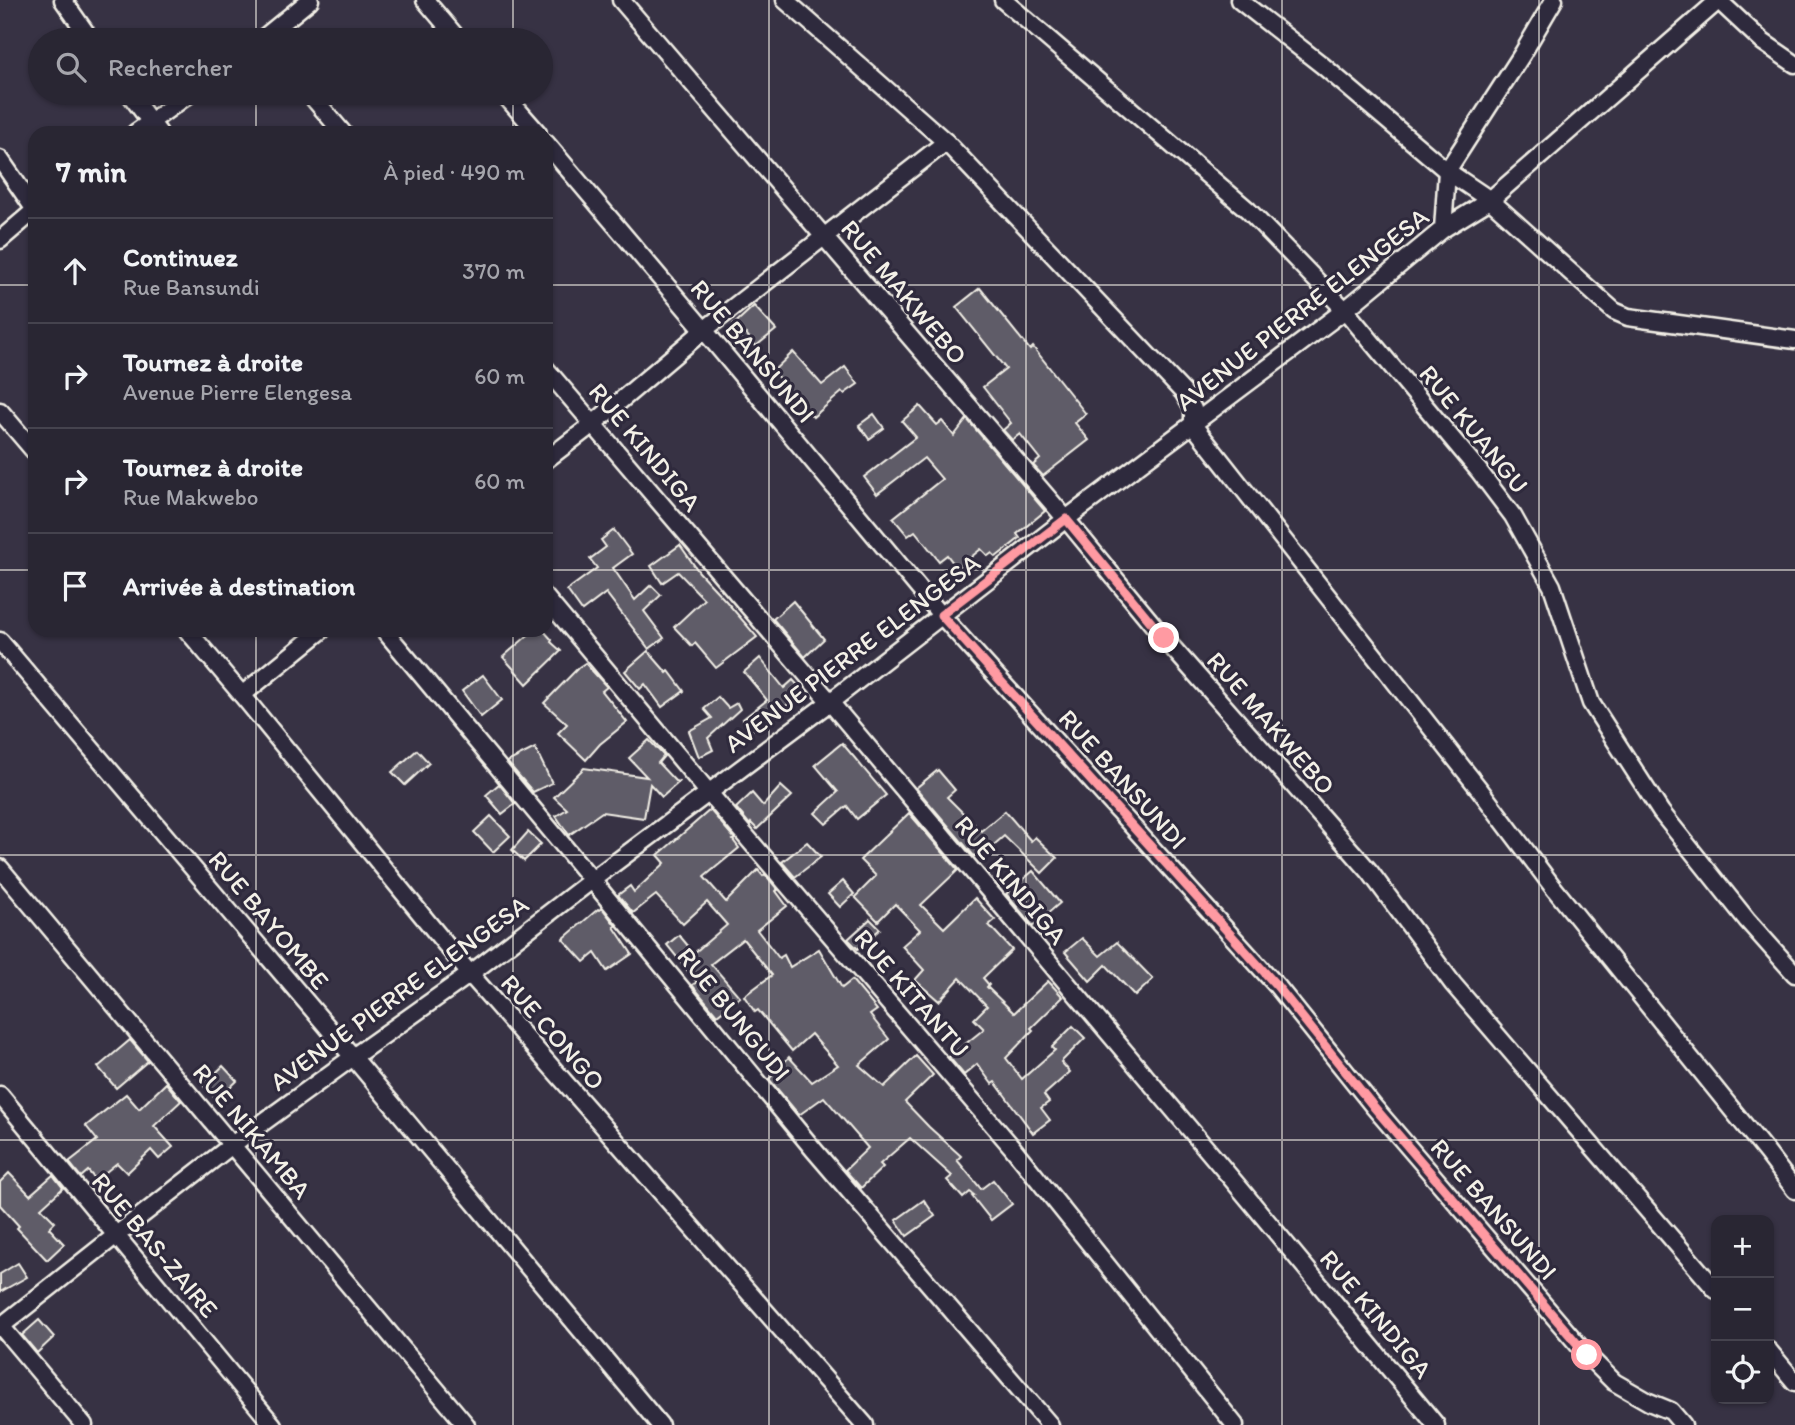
<!DOCTYPE html>
<html lang="fr">
<head>
<meta charset="utf-8">
<style>
	body { margin:0; font-family:Itim,sans-serif; background:#35323f; color:#f1f3f6 }
	.controls { position:absolute; right:21px; bottom:21px; display:grid; overflow:hidden; border-radius:14px; box-shadow:0 2px 5px #0004 }
	.controls button { width:63px; height:63px; display:grid; place-items:center; padding:0; border:0; border-bottom:2px solid #45434e; background:#292633; color:#f1f3f6; font:35px sans-serif }
	.stop { position:absolute; width:21px; height:21px; margin:-16px; border:5px solid #ff9aa2; border-radius:50%; background:#fff }
	.stop.end { background:#ff9aa2; border-color:#fff; box-shadow:0 2px 7px #0008 }
	.list { margin:0; padding:0; list-style:none }
	h2 { display:flex; justify-content:space-between; align-items:center; height:91px; margin:0; padding:0 28px; font-size:30px }
	h2 small { font-size:23px; font-weight:400; color:#a5a5ac }
	.list li { display:grid; grid-template-columns:46px 1fr auto; gap:21px; align-items:center; box-sizing:border-box; height:105px; padding:0 28px; border-top:2px solid #45434e }
	.list b { display:block; font-size:26px; white-space:nowrap }
	.list p { margin:0; font-size:23px; white-space:nowrap; color:#a5a5ac }
	.list em { font-size:23px; font-style:normal; color:#a5a5ac }
	.icon { flex:none; width:38px; height:38px; fill:none; stroke:currentColor; stroke-width:2; stroke-linecap:round; stroke-linejoin:round }
	.map { position:relative; flex:none; width:1795px; height:1425px; overflow:hidden }
	.search { position:absolute; background:#292633; box-shadow:0 2px 5px #0004; left:28px; top:28px; width:525px; height:77px; display:flex; align-items:center; gap:18px; box-sizing:border-box; padding:0 24px; border-radius:38px; color:#a5a5ac; font-size:26px }
	.panel { position:absolute; background:#292633; box-shadow:0 2px 5px #0004; left:28px; top:126px; width:525px; height:511px; border-radius:21px }
	.map>svg:first-child { display:block }
</style>
</head>
<body>
<div class="map">
<svg width="1795" height="1425" viewBox="0 0 1795 1425">
	<rect width="100%" height="100%" fill="#373244"/>
	<filter id="ink" filterUnits="userSpaceOnUse"><feTurbulence type="fractalNoise" baseFrequency=".0143" numOctaves="2"/><feDisplacementMap in="SourceGraphic" scale="14" xChannelSelector="R" yChannelSelector="G"/><feConvolveMatrix kernelMatrix="1 2 1 2 8 2 1 2 1" color-interpolation-filters="sRGB"/></filter>
	<g filter="url(#ink)">
		<!-- building -->
		<g fill="#5f5c67" stroke="#f4f1e8" stroke-width="2">
			<polygon points="980,288 1030,350 1033,347 1086,414 1075,423 1089,440 1043,476 1033,465 1040,459 1020,434 1012,440 1003,430 1011,423 983,387 1006,369 956,307"/>
			<polygon points="754,306 776,330 756,346 746,334 741,338 731,327"/>
			<polygon points="793,352 822,385 845,367 858,384 844,394 842,392 813,417 798,399 797,401 773,371"/>
			<polygon points="920,406 937,425 942,421 954,436 967,419 1045,511 1017,534 1020,538 996,557 992,553 988,556 981,549 957,568 947,555 939,561 915,531 908,536 893,518 942,479 924,458 877,494 864,477 916,437 902,421"/>
			<polygon points="874,414 884,428 869,439 859,425"/>
			<polygon points="614,530 632,554 613,568 635,600 651,585 661,595 644,611 664,638 649,649 606,593 582,611 567,590 597,568 590,559 606,547 601,540"/>
			<polygon points="680,545 699,572 726,601 757,637 716,668 695,643 692,646 674,627 704,599 678,572 662,583 651,566"/>
			<polygon points="793,601 824,639 805,657 773,619"/>
			<polygon points="534,630 543,630 552,640 551,642 561,651 527,684 503,657"/>
			<polygon points="648,651 667,673 669,671 684,691 662,707 645,684 640,689 625,671"/>
			<polygon points="760,658 784,688 793,680 803,691 777,714 775,712 752,730 743,719 767,700 744,672"/>
			<polygon points="585,663 607,687 602,691 627,722 600,744 586,760 558,733 567,724 544,703 579,667"/>
			<polygon points="483,675 502,700 481,717 462,691"/>
			<polygon points="718,697 728,708 737,703 740,709 708,738 713,750 699,757 689,731 712,718 704,709"/>
			<polygon points="649,740 664,756 658,763 675,781 679,782 662,797 650,784 644,818 602,812 569,835 556,816 567,809 554,797 584,768 647,777 629,758"/>
			<polygon points="842,743 886,795 857,819 847,806 826,824 815,813 838,792 815,765"/>
			<polygon points="535,748 552,783 533,792 507,762"/>
			<polygon points="417,750 429,763 405,785 392,772"/>
			<polygon points="938,770 955,790 947,797 981,831 1005,811 1031,841 1035,837 1057,858 1042,873 1004,836 995,844 974,856 916,788"/>
			<polygon points="499,784 515,804 502,814 486,795"/>
			<polygon points="781,786 792,796 757,829 751,823 750,825 736,808 752,793 763,806"/>
			<polygon points="710,810 735,839 733,840 739,848 704,877 726,902 758,870 763,876 765,874 778,890 776,891 787,906 757,930 779,958 784,955 790,967 819,949 842,988 852,980 877,1010 870,1015 889,1039 859,1065 884,1087 916,1056 933,1075 905,1102 929,1127 961,1156 957,1160 981,1189 993,1180 1012,1204 991,1220 972,1196 974,1195 970,1192 963,1198 947,1180 952,1176 910,1138 880,1164 883,1167 861,1188 845,1170 868,1148 824,1097 799,1115 769,1079 789,1057 812,1082 838,1065 811,1034 792,1051 758,1010 755,1012 744,996 772,975 743,939 711,964 740,997 717,1015 692,985 697,982 667,945 679,935 694,953 727,925 707,902 683,924 656,895 633,913 618,895 630,886 634,892 665,863 658,855"/>
			<polygon points="909,813 958,870 921,905 944,928 975,898 995,920 989,925 1012,950 983,978 989,985 987,987 1014,1013 1048,981 1063,997 1031,1028 1033,1030 1006,1058 1022,1079 1055,1050 1052,1047 1073,1026 1085,1038 1061,1062 1070,1072 1044,1095 1049,1102 1041,1108 1050,1120 1033,1133 995,1082 992,1084 977,1064 964,1075 949,1057 984,1029 974,1019 987,1006 960,978 939,1001 915,980 924,970 902,946 920,930 895,904 878,921 855,897 876,876 860,860"/>
			<polygon points="491,816 510,836 493,852 474,832"/>
			<polygon points="528,832 541,844 524,861 512,850"/>
			<polygon points="807,842 821,857 795,877 782,862"/>
			<polygon points="1033,871 1060,903 1033,926 1006,894"/>
			<polygon points="843,881 854,894 840,907 828,894"/>
			<polygon points="602,908 616,926 614,927 632,954 607,971 595,953 584,962 563,939 598,909 599,910"/>
			<polygon points="870,919 880,929 858,949 848,939"/>
			<polygon points="1082,938 1100,956 1117,942 1153,979 1135,996 1106,965 1090,981 1065,952"/>
			<polygon points="130,1040 148,1061 116,1088 98,1067"/>
			<polygon points="223,1066 237,1081 217,1100 203,1085"/>
			<polygon points="166,1083 181,1101 154,1126 173,1147 159,1159 151,1150 127,1173 117,1163 96,1180 88,1171 81,1177 69,1162 97,1140 86,1126 126,1094 139,1109"/>
			<polygon points="9,1173 30,1195 53,1175 63,1188 41,1208 55,1222 49,1228 64,1244 47,1260 17,1228 19,1226 0,1205 0,1182"/>
			<polygon points="924,1200 935,1216 907,1236 896,1220"/>
			<polygon points="18,1263 27,1277 0,1292 0,1274"/>
			<polygon points="39,1320 54,1337 37,1353 22,1335"/>
		</g>
		<g fill="none" stroke-linecap="round" stroke-linejoin="round">
			<defs>
				<g id="street">
					<polyline points="63,0 91,40"/>
					<polyline points="425,0 459,40"/>
					<polyline points="621,0 1066,519 1164,638 1370,872 1453,984 1716,1290"/>
					<polyline points="785,0 946,142 1183,392 1193,409 1193,425 1480,790 1553,887 1767,1153 1795,1190"/>
					<polyline points="1003,0 1248,210 1345,310 1479,471 1513,516 1552,586 1591,703 1661,812 1747,920 1795,974"/>
					<polyline points="1239,0 1322,65 1447,171 1490,200 1614,311 1628,317 1795,340"/>
					<polyline points="1718,0 1763,42 1795,64"/>
					<polyline points="261,40 310,0"/>
					<polyline points="129,93 159,133"/>
					<polyline points="309,93 343,133"/>
					<polyline points="503,93 538,133"/>
					<polyline points="135,133 191,93"/>
					<polyline points="546,143 704,330 941,615 1277,986 1374,1107 1587,1355 1614,1382 1649,1402 1671,1411 1683,1425"/>
					<polyline points="0,159 35,210"/>
					<polyline points="1443,229 1447,171 1523,53 1554,0"/>
					<polyline points="0,240 35,210"/>
					<polyline points="546,369 830,702 1242,1191 1436,1425"/>
					<polyline points="0,411 35,452"/>
					<polyline points="546,460 593,424 704,330 946,142"/>
					<polyline points="546,598 709,793 1012,1147 1235,1425"/>
					<polyline points="187,630 242,695 470,974 865,1425"/>
					<polyline points="384,630 592,880 814,1150 1050,1425"/>
					<polyline points="0,641 353,1057 660,1425"/>
					<polyline points="242,695 322,630"/>
					<polyline points="0,868 466,1425"/>
					<polyline points="0,1095 273,1425"/>
					<polyline points="0,1325 84,1425"/>
					<polyline points="0,1327 115,1236 232,1145 353,1057 470,974 592,880 830,702 1066,519 1345,310 1443,229 1490,200 1719,0"/>
					<polyline points="1769,1351 1795,1382"/>
				</g>
			</defs>
			<!-- street casing -->
			<use href="#street" stroke="#f4f1e8" stroke-width="21"/>
			<!-- street -->
			<use href="#street" stroke="#2f2a3d" stroke-width="16"/>
		</g>
	</g>
	<g fill="none" stroke-linecap="round" stroke-linejoin="round" filter="url(#ink)">
		<!-- route -->
		<polyline stroke="#ff9aa2" stroke-width="9" points="1164,638 1066,519 941,615 1277,986 1374,1107 1587,1355"/>
	</g>
	<!-- grid -->
	<path fill="none" stroke="#f4f1e8" stroke-width="2" stroke-opacity="0.55" d="M256,0V40M513,0V40M769,0V1425M1026,0V1425M1282,0V1425M1539,0V1425M256,93V133M513,93V133M0,285H35M546,285H1795M0,570H35M546,570H1795M256,630V1425M513,630V1425M0,855H1795M0,1140H1795"/>
	<g text-anchor="middle" stroke-width="6" stroke-linejoin="round" paint-order="stroke">
		<!-- street labels -->
		<g font-size="26" fill="#f4f1e8" stroke="#2f2a3d">
			<text transform="translate(904 292) rotate(50)" y="9">RUE MAKWEBO</text>
			<text transform="translate(1302 309) rotate(-38)" y="9">AVENUE PIERRE ELENGESA</text>
			<text transform="translate(753 351) rotate(50)" y="9">RUE BANSUNDI</text>
			<text transform="translate(1474 429) rotate(51)" y="9">RUE KUANGU</text>
			<text transform="translate(645 447) rotate(50)" y="9">RUE KINDIGA</text>
			<text transform="translate(852 653) rotate(-37)" y="9">AVENUE PIERRE ELENGESA</text>
			<text transform="translate(1271 723) rotate(49)" y="9">RUE MAKWEBO</text>
			<text transform="translate(1123 779) rotate(48)" y="9">RUE BANSUNDI</text>
			<text transform="translate(1011 880) rotate(50)" y="9">RUE KINDIGA</text>
			<text transform="translate(269 920) rotate(50)" y="9">RUE BAYOMBE</text>
			<text transform="translate(399 993) rotate(-36)" y="9">AVENUE PIERRE ELENGESA</text>
			<text transform="translate(912 993) rotate(49)" y="9">RUE KITANTU</text>
			<text transform="translate(734 1014) rotate(51)" y="9">RUE BUNGUDI</text>
			<text transform="translate(553 1032) rotate(49)" y="9">RUE CONGO</text>
			<text transform="translate(252 1131) rotate(50)" y="9">RUE NIKAMBA</text>
			<text transform="translate(1494 1209) rotate(49)" y="9">RUE BANSUNDI</text>
			<text transform="translate(155 1245) rotate(50)" y="9">RUE BAS-ZAIRE</text>
			<text transform="translate(1376 1314) rotate(50)" y="9">RUE KINDIGA</text>
		</g>
	</g>
</svg>
<div class="controls">
<button>+</button>
<button>−</button>
<button><svg class="icon" aria-label="locate" viewBox="0 0 24 24"><circle cx="12" cy="12" r="6"/><path d="M12 2v4M12 18v4M2 12h4M18 12h4"/></svg></button>
</div>
<div class="stop" style="left:1587px;top:1355px"></div>
<div class="stop end" style="left:1164px;top:638px"></div>
<div class="search"><svg class="icon" aria-label="search" viewBox="0 0 24 24"><circle cx="10" cy="10" r="6"/><path d="M15 15l6 6"/></svg>Rechercher</div>
<section class="panel">
<h2>7 min<small>À pied · 490 m</small></h2>
<ul class="list">
<li><svg class="icon" aria-label="ahead" viewBox="0 0 24 24"><path d="M12 20V5M6 11l6-6 6 6"/></svg><div><b>Continuez</b><p>Rue Bansundi</p></div><em>370 m</em></li>
<li><svg class="icon" aria-label="right" viewBox="0 0 24 24"><path d="M7 20v-9h11M14 6l5 5-5 5"/></svg><div><b>Tournez à droite</b><p>Avenue Pierre Elengesa</p></div><em>60 m</em></li>
<li><svg class="icon" aria-label="right" viewBox="0 0 24 24"><path d="M7 20v-9h11M14 6l5 5-5 5"/></svg><div><b>Tournez à droite</b><p>Rue Makwebo</p></div><em>60 m</em></li>
<li><svg class="icon" aria-label="arrive" viewBox="0 0 24 24"><path d="M6 21V4h12l-3 4 3 4H6"/></svg><div><b>Arrivée à destination</b></div></li>
</ul>
</section>
</div>
</body>
</html>
